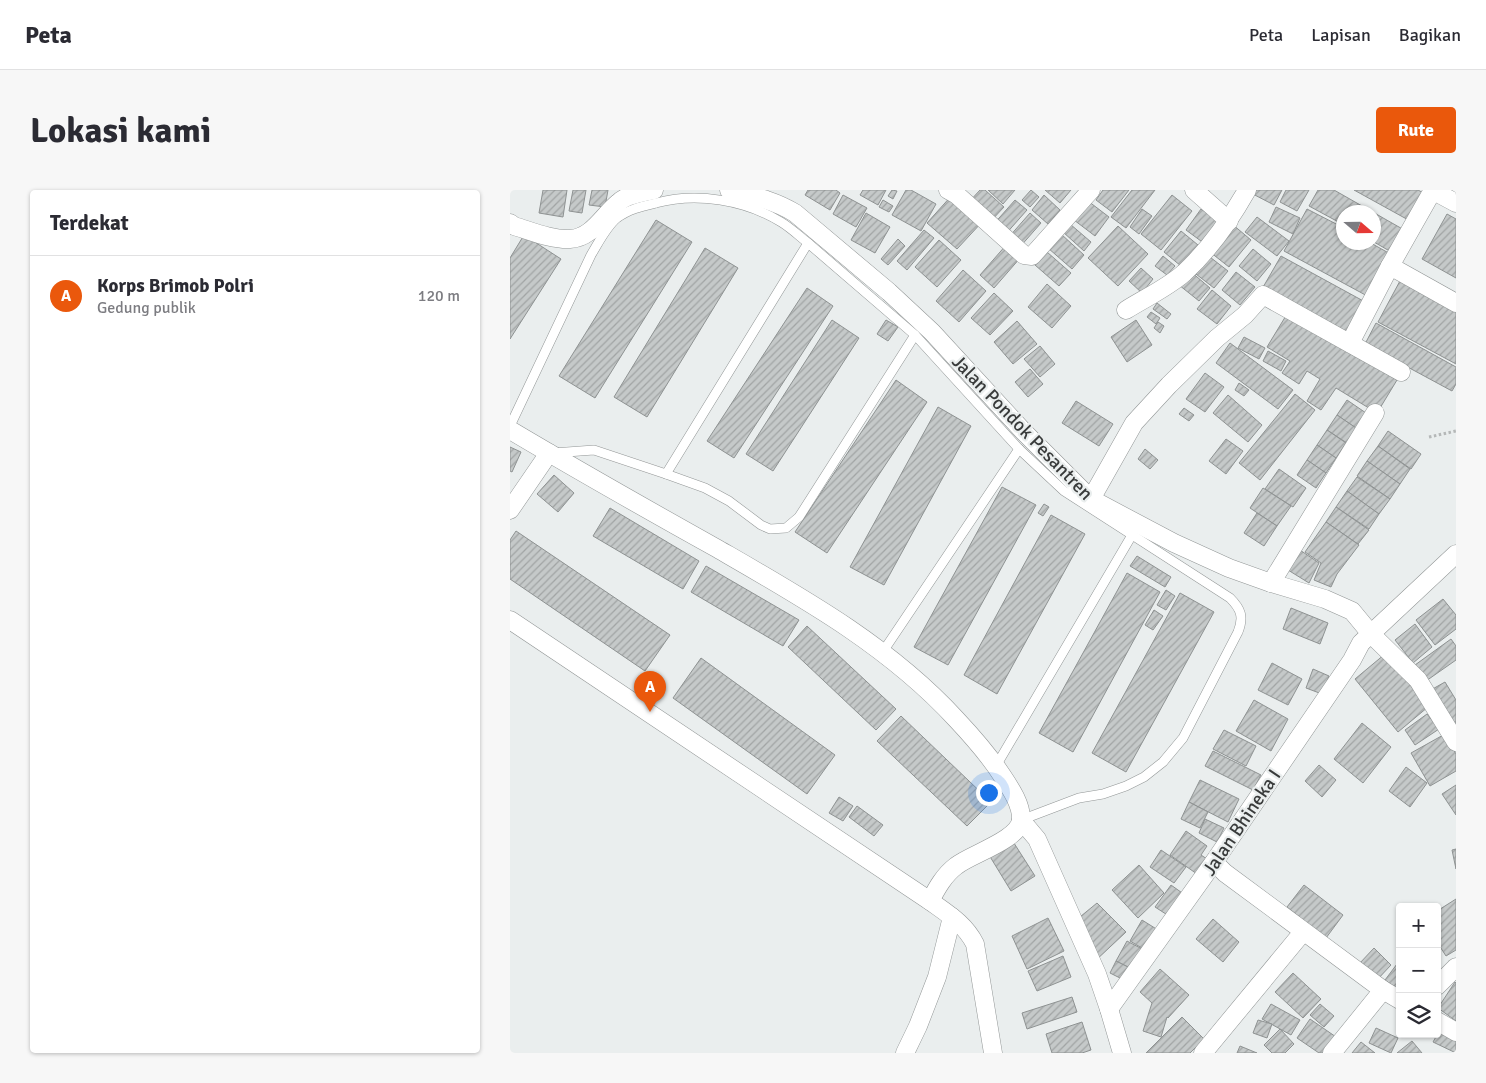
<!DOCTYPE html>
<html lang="id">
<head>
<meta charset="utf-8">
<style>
	body { margin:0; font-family:Signika,sans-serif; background:#f7f7f7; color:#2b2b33 }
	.controls { position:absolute; right:15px; bottom:15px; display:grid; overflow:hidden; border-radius:5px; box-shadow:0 1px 4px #0004 }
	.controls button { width:45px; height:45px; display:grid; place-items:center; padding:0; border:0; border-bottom:1px solid #e1e1e2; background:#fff; color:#2b2b33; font:25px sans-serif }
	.compass { position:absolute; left:826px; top:15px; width:45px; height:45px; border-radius:50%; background:#fff; box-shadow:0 1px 4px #0004; rotate:110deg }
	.you { position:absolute; left:478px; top:602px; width:18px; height:18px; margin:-12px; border:4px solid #fff; border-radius:50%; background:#1a73e8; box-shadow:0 0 0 8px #1a73e833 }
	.badge { display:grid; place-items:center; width:32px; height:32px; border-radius:50%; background:#ea580c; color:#fff; font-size:16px; font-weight:700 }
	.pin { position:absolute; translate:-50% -41px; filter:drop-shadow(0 1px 2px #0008) }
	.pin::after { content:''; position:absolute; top:26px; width:18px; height:15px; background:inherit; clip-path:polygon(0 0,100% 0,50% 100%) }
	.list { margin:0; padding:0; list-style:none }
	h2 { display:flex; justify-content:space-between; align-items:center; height:65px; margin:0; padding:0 20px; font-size:21px }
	h2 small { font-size:16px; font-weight:400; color:#7c7c81 }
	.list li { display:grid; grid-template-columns:32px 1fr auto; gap:15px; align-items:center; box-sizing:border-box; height:80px; padding:0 20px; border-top:1px solid #e1e1e2 }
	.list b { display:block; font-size:19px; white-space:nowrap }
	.list p { margin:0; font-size:16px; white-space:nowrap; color:#7c7c81 }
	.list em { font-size:16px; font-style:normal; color:#7c7c81 }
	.icon { flex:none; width:28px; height:28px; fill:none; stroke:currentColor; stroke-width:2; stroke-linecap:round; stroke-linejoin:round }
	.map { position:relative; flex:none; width:946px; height:863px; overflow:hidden; border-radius:5px }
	header { display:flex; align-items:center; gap:30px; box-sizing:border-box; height:70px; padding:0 25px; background:#fff; border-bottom:1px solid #e1e1e2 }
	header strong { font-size:24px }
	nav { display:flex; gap:28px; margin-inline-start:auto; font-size:18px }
	.intro { display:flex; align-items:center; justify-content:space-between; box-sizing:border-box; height:120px; padding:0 30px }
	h1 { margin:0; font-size:35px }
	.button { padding:12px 22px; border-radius:5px; background:#ea580c; color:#fff; font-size:18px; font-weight:700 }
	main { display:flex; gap:30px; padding:0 30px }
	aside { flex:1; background:#fff; border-radius:5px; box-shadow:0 1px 4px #0004 }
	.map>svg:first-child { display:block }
</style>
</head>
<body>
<header>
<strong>Peta</strong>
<nav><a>Peta</a><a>Lapisan</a><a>Bagikan</a></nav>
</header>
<div class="intro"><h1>Lokasi kami</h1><a class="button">Rute</a></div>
<main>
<aside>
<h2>Terdekat<small></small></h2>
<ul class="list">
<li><span class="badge">A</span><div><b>Korps Brimob Polri</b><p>Gedung publik</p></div><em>120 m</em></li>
</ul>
</aside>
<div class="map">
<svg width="946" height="863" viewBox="0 0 946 863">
	<defs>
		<pattern id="building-hatch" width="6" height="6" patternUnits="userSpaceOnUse" patternTransform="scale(1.25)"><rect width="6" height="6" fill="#c5c9c9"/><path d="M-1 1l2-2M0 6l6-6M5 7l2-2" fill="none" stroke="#a1a4a4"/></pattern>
	</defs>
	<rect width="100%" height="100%" fill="#eaeeee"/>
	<!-- building -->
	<g fill="url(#building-hatch)" stroke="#8e9292">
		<polygon points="33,0 57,0 53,27 29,23"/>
		<polygon points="63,0 76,0 72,23 59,21"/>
		<polygon points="82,0 98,0 95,17 79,15"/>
		<polygon points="298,0 326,0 330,3 320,20 295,5"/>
		<polygon points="353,0 376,0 368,15 350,5"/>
		<polygon points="382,0 387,1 383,9 378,6"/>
		<polygon points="396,0 401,0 426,14 411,41 382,25"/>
		<polygon points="470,0 475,0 494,17 480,32 458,13"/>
		<polygon points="478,0 505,0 493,14"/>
		<polygon points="521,0 529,7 520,17 512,10"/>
		<polygon points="535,0 561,0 550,13"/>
		<polygon points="593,0 619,0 602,22 586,10"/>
		<polygon points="622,0 645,0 616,38 601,27"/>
		<polygon points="741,0 772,0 764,15 739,2"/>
		<polygon points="776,0 799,0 787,21 770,12"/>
		<polygon points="808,0 824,0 896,41 883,63 864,52 864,22 834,22 834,35 799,16"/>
		<polygon points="844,0 908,0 917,5 902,32"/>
		<polygon points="443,4 473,31 447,59 417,33"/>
		<polygon points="333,5 357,18 346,37 323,24"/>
		<polygon points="534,5 550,20 538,34 522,20"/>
		<polygon points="662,5 682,21 651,60 631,44"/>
		<polygon points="373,10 383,16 379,22 369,17"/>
		<polygon points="505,10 517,20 494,46 482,36"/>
		<polygon points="578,11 599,27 585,46 564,30"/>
		<polygon points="766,17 790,28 783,44 759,32"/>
		<polygon points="632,19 642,26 629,44 620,37"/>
		<polygon points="691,19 711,33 695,54 676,40"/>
		<polygon points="797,19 834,38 834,52 859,52 884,66 861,108 774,61"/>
		<polygon points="356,23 380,37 365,63 341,50"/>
		<polygon points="520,23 531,33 509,58 498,48"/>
		<polygon points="937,24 946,29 946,88 912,69"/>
		<polygon points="747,27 779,51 767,66 735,42"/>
		<polygon points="146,30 182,52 85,208 49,186"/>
		<polygon points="560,34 581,52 574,61 553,42"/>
		<polygon points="722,34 741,50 719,77 700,62"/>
		<polygon points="608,36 638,64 608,96 578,68"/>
		<polygon points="414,40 424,48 397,80 387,71"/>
		<polygon points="671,41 688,55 671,76 654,62"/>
		<polygon points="551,44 574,65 562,79 538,58"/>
		<polygon points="14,45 51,69 0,149 0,68"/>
		<polygon points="388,49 395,56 378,75 371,69"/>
		<polygon points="429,50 451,70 427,97 405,77"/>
		<polygon points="497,54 511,67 484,98 470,85"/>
		<polygon points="195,58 228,78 137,227 104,207"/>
		<polygon points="743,59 761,74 747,91 729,76"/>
		<polygon points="537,62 561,83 549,96 525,75"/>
		<polygon points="696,64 718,81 704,98 682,81"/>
		<polygon points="653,66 665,76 657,85 645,76"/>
		<polygon points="771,66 857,113 839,147 752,99"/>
		<polygon points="631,78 643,89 632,103 619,91"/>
		<polygon points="453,80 476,101 449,132 426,111"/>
		<polygon points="680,81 700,98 689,111 669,95"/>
		<polygon points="726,82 745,97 730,115 712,100"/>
		<polygon points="891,89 946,119 946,174 868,132"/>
		<polygon points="537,94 561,116 542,138 518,117"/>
		<polygon points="297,98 323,116 224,268 197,251"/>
		<polygon points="702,100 721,116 707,134 687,119"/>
		<polygon points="484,103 503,121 480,145 461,128"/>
		<polygon points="647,113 661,124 657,129 643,119"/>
		<polygon points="641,122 650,128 646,134 637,127"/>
		<polygon points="777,124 887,190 867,223 826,198 811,220 797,211 810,189 797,181 789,194 772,183 780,171 757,157"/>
		<polygon points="322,130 349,148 263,281 236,264"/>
		<polygon points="376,130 388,137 378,151 367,144"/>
		<polygon points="626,130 642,155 617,172 601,147"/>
		<polygon points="507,131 527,154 503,174 484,152"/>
		<polygon points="648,132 654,136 650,143 644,138"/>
		<polygon points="866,133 946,177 946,194 942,201 855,154"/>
		<polygon points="734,147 755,158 749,169 728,158"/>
		<polygon points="720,153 783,200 768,219 706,173"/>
		<polygon points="530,156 545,174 530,187 514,169"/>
		<polygon points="758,161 776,171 771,181 753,171"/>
		<polygon points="520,179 533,194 518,207 505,192"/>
		<polygon points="695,183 714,197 695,222 676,209"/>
		<polygon points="386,190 417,212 317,363 285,342"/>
		<polygon points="729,193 739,200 734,206 725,200"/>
		<polygon points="785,204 805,220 750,290 729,273"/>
		<polygon points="718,205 752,235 738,252 703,223"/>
		<polygon points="837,210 856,223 846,238 827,225"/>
		<polygon points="566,211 603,234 589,256 552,233"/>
		<polygon points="428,217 461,236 374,395 340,377"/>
		<polygon points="674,218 684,225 679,231 669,224"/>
		<polygon points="827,225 846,238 837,253 817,240"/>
		<polygon points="817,240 836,253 826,268 807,255"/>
		<polygon points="878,241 911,264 901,279 868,256"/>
		<polygon points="716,249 733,261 716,284 699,271"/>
		<polygon points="807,255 826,268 816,283 797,270"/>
		<polygon points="868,256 900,279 890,294 857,271"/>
		<polygon points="0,257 11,262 2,282 0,281"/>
		<polygon points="635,259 648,270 640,279 628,269"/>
		<polygon points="797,270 816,283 806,298 787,285"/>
		<polygon points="857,271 890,294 880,309 847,286"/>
		<polygon points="769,279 796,298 783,317 755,299"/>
		<polygon points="44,285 64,303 48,322 27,304"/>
		<polygon points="847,287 880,309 869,324 837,301"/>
		<polygon points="492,297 526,315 438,475 404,457"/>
		<polygon points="753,298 781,316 767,336 740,318"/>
		<polygon points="837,301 869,324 859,339 826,317"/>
		<polygon points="534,314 539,317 533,326 528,323"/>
		<polygon points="826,317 859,340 848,354 816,332"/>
		<polygon points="100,318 189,371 173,399 83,346"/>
		<polygon points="747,323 767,336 754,356 734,343"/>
		<polygon points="541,325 575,344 487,504 454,485"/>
		<polygon points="816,332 849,355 827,384 821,397 804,390 811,373 795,362"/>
		<polygon points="6,341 160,445 135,481 0,389 0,350"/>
		<polygon points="787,358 809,373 799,393 778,380"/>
		<polygon points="627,366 661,387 655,397 620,376"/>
		<polygon points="196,376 289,430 273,456 181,402"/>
		<polygon points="617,383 650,402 563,562 529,543"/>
		<polygon points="656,400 665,406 656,420 647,415"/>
		<polygon points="670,403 704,422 616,582 582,563"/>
		<polygon points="933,409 946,425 946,439 925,455 906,430"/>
		<polygon points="781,418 818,433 810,454 773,439"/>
		<polygon points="644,420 653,426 643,440 635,435"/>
		<polygon points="905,434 922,457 903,473 885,450"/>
		<polygon points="297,436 386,519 366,540 278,457"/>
		<polygon points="941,449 946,456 946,470 916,491 905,475"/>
		<polygon points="875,464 918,517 888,542 845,489"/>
		<polygon points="191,468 325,565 297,604 163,508"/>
		<polygon points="762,473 792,489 778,515 748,500"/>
		<polygon points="803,479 819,486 812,504 796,498"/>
		<polygon points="935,492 946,510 946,541 919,501"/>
		<polygon points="744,510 778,529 761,561 726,541"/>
		<polygon points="917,524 929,539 905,555 895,540"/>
		<polygon points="391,526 481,612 457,636 367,551"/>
		<polygon points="852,533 881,557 853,593 824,569"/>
		<polygon points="714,540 746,556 736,576 703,559"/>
		<polygon points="935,544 946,564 946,581 920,596 901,563"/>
		<polygon points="703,561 751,585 743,600 695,576"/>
		<polygon points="809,575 826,590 812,607 795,591"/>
		<polygon points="896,577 917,593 900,617 879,601"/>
		<polygon points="690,590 729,609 718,632 679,612"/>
		<polygon points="946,595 946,625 932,604"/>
		<polygon points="329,607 343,616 333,631 319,623"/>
		<polygon points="679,612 698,622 690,638 671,629"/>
		<polygon points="347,616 373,635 364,646 339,627"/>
		<polygon points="695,629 714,638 707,652 689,643"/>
		<polygon points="676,641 697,656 691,665 697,669 687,684 660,665"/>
		<polygon points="502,650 525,686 501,701 479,665"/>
		<polygon points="946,659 946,679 942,660"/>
		<polygon points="651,660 676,677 664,693 640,677"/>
		<polygon points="629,675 654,703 628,728 602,700"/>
		<polygon points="661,695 675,705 659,726 645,717"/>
		<polygon points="794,695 833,725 816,748 777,717"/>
		<polygon points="946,709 946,760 936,766 927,752 927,721"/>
		<polygon points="587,713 616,742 584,772 565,731"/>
		<polygon points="538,728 554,761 517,779 502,746"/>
		<polygon points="703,729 729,752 713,772 686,749"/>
		<polygon points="632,730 648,740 637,761 620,751"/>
		<polygon points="617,751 634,760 624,780 606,771"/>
		<polygon points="864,758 881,775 866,791 849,774"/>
		<polygon points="553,766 561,787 527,801 518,781"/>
		<polygon points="890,770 890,802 875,790"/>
		<polygon points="606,771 620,778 614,790 600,783"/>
		<polygon points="650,779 679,805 658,828 657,827 651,847 633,841 642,813 630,802"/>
		<polygon points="783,783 811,809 793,828 765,802"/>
		<polygon points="945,792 946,793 946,831 928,818"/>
		<polygon points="562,807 567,822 517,839 512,823"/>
		<polygon points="761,814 790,830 781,845 752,829"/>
		<polygon points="810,814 824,826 814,837 800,825"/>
		<polygon points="672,827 694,849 680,863 636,863"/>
		<polygon points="800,829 829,849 820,863 809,863 787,848"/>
		<polygon points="748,830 762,834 757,848 743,843"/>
		<polygon points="572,832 581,860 572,863 542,863 536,844"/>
		<polygon points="866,838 888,848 881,863 859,853"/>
		<polygon points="931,838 946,846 946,863 923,852"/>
		<polygon points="770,839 784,854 775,863 762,863 754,855"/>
		<polygon points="902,851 912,863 887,863"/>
		<polygon points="851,852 865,863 842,863"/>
		<polygon points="730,856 747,863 727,863"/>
	</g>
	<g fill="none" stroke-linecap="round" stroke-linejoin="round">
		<defs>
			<g id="lane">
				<path d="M0,236L81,65C89,52 96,37 107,28C119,19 133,16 146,13C187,2 235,10 271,32C281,38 289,46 298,53"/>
				<polyline points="43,263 84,260 156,284 195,298 219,311 251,335 260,339 276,338 289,327 405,145"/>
				<path d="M156,284L298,53L405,145L509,259L554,301L720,408C731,419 734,427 728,442L673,548L653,572L634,587L616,596L593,604L569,608L511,630"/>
				<polyline points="372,463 509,259"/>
				<polyline points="486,576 622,345"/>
			</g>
			<g id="street">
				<path d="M219,0C243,6 264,10 285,23L379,102L422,142L513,241L581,309L664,353L719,378L761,393L815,409L842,421L861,444L908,490L946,552"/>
				<polyline points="438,0 447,5 514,65 522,66 581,0"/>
				<polyline points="684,0 719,31"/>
				<polyline points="922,0 946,13"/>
				<path d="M0,33L4,36C21,41 42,50 60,49C82,48 93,25 108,13C117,4 132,3 144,0"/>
				<polyline points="880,76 946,113"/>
				<path d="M616,120C635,108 657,98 674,83C700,59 720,30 737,0"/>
				<polyline points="840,153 880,76 923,0"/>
				<path d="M0,240C69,281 138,320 208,359C293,408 379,456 446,529C462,546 478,564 491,584C499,596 512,614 511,630C509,650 461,664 446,676C434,685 427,698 420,711"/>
				<polyline points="581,309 624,233 659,195 707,148 735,125 753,105 891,182"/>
				<polyline points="0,320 39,263"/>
				<polyline points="761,393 865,223"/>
				<path d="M0,430L420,711C438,724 455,734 465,754L483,863"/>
				<polyline points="511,630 527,649 587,784 599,819 612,863"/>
				<polyline points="704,672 715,683 873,800 890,810"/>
				<polyline points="927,796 946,777"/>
				<polyline points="599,819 704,672 842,470 851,453 946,364"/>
				<polyline points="927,831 946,842"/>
				<polyline points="395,863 408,836 427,787 442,727"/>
				<polyline points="693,863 793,742"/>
				<polyline points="822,863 873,800"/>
			</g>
		</defs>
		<!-- lane casing -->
		<use href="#lane" stroke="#929696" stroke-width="10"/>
		<!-- street casing -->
		<use href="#street" stroke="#929696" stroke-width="19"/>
		<!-- path -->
		<polyline stroke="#b5b8b8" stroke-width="3" stroke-dasharray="2.5 2.5" stroke-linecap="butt" points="919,247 946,241"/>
		<!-- lane -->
		<use href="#lane" stroke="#fff" stroke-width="9"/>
		<!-- street -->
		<use href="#street" stroke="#fff" stroke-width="18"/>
	</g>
	<g text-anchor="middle" stroke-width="4.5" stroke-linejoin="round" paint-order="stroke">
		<!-- street labels -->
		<g font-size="19" fill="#393b3b" stroke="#eaeeee">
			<text transform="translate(513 237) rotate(46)" y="7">Jalan Pondok Pesantren</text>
			<text transform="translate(731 632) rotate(-56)" y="7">Jalan Bhineka I</text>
		</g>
	</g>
</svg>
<div class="controls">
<button>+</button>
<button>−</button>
<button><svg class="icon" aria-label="layers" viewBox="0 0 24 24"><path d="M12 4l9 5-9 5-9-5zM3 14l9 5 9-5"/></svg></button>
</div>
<svg class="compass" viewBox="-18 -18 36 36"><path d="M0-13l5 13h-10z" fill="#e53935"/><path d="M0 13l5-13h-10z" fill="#7c7c81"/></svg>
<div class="you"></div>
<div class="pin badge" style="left:140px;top:522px">A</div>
</div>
</main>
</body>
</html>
